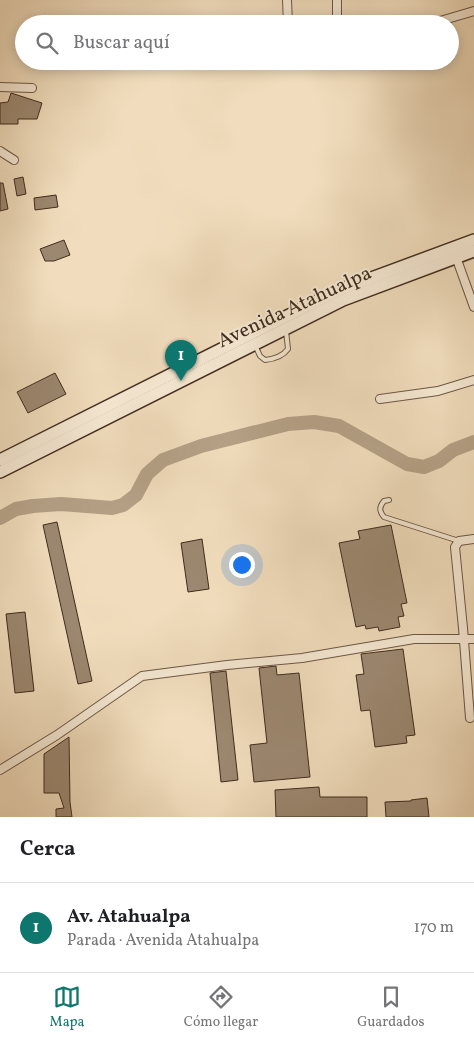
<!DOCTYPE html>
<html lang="es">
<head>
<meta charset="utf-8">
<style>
	body { margin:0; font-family:Vollkorn,serif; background:#f6f6f6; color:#202124 }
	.you { position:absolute; left:241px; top:564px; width:18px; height:18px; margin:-12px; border:4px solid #fff; border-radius:50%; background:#1a73e8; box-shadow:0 0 0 8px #1a73e833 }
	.badge { display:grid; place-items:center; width:32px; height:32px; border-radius:50%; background:#0f766e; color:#fff; font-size:16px; font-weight:700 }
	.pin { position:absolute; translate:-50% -41px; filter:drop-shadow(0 1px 2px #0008) }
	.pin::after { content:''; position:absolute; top:26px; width:18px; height:15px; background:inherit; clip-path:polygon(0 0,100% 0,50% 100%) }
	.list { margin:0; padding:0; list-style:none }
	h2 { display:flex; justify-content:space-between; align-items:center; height:65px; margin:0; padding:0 20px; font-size:21px }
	h2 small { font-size:16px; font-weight:400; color:#757577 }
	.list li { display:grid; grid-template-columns:32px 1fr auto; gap:15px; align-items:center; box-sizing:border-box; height:90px; padding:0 20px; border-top:1px solid #e0e0e0 }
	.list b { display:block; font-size:19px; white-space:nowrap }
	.list p { margin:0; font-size:16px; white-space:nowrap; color:#757577 }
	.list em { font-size:16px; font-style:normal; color:#757577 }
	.icon { flex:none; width:28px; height:28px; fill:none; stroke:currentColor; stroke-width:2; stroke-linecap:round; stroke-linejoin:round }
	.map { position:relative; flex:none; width:474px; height:817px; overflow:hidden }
	.search { position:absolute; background:#fff; box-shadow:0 2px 12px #0003; left:15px; right:15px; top:15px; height:55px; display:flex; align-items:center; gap:12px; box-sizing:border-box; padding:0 18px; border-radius:28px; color:#757577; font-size:19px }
	.sheet { height:155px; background:#fff }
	nav { display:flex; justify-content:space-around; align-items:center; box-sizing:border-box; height:70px; border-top:1px solid #e0e0e0; background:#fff; font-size:14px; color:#757577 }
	nav a { display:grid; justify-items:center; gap:2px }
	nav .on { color:#0f766e }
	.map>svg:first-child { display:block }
</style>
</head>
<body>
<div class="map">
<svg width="474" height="817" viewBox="0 0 474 817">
	<rect width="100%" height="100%" fill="#f1ddbd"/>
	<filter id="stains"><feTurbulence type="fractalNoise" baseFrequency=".004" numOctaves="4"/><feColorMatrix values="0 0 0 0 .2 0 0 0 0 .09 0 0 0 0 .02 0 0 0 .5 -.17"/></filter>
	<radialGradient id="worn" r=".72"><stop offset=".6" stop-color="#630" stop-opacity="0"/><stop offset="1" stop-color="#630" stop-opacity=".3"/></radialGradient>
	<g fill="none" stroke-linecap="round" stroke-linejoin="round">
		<!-- river -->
		<polyline stroke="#b5a187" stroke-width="14" points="0,518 16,509 33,506 61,504 112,508 123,505 136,495 147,474 163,460 201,446 288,424 314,422 339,426 407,464 424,467 439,461 453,450 474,442"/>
	</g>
	<!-- building -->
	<g fill="#9c8871" stroke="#402c1e">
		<polygon points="11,93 42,103 37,119 18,119 18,124 0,124 0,103 8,102"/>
		<polygon points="23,177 26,194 17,196 14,179"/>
		<polygon points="0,183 3,183 8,209 0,211"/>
		<polygon points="56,195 58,207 35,210 34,198"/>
		<polygon points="64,240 70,255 54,261 45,261 40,249"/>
		<polygon points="55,373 66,394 28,413 17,392"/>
		<polygon points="57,522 92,681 78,684 43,525"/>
		<polygon points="391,525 407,603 401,604 404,616 398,617 400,627 379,631 378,627 366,629 365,625 356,627 339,543 360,539 358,531"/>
		<polygon points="202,539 209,589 188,592 181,543"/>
		<polygon points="25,612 34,691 15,693 6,614"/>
		<polygon points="403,649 415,735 406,736 407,743 375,747 370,710 361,711 356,675 364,674 361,654"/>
		<polygon points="276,666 277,675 299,673 310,777 254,782 250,745 267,743 259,668"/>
		<polygon points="226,671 238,780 221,782 210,673"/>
		<polygon points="69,737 70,802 72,817 56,817 56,809 64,808 59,793 44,793 44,754"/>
		<polygon points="319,787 320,797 367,797 367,817 276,817 275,790"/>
		<polygon points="427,798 429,817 386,817 385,802 411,801 411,800"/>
	</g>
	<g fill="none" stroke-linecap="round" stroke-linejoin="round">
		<defs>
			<g id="lane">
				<path d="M255,345L260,356L265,360C274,359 283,356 288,349L286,331"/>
				<path d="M389,500L384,501C379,507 379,511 384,517L459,541"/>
			</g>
			<g id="street">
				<polyline points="287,0 288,24"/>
				<polyline points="337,0 337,24"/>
				<polyline points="430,24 474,11"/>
				<polyline points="337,61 337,62"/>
				<polyline points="0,87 32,88"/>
				<polyline points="0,151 14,160"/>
				<polyline points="456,257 474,307"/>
				<polyline points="380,399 438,391 474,380"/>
				<polyline points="470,718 463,628 455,547 459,541 474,539"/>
				<polyline points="0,770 57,735 142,676 227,665 302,658 414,639 474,639"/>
			</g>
			<g id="secondary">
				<polyline points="0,460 339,290 474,240"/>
				<polyline points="0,472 343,300 474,251"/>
			</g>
		</defs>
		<!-- lane casing -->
		<use href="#lane" stroke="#6c5846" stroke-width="6"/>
		<!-- street casing -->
		<use href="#street" stroke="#6c5846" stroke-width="10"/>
		<!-- secondary casing -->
		<use href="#secondary" stroke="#402c1e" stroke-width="14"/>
		<!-- lane -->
		<use href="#lane" stroke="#f6e9d4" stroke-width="4"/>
		<!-- street -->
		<use href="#street" stroke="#f6e9d4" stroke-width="8"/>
		<!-- secondary -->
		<use href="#secondary" stroke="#f6e9d4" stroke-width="11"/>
	</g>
	<g text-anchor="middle" stroke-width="4" stroke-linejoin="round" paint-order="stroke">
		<!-- street labels -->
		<g font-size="20" fill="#402c1e" stroke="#f6e9d4">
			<text transform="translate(294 306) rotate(-25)" y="7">Avenida Atahualpa</text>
		</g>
	</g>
	<rect width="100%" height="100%" filter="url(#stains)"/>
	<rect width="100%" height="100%" fill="url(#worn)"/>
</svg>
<div class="you"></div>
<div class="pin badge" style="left:181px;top:381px">1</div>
<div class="search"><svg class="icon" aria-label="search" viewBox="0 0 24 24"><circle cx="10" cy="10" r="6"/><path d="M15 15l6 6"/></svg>Buscar aquí</div>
</div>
<section class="sheet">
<h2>Cerca<small></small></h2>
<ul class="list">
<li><span class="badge">1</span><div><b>Av. Atahualpa</b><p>Parada · Avenida Atahualpa</p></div><em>170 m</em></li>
</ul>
</section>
<nav>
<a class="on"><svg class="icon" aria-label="map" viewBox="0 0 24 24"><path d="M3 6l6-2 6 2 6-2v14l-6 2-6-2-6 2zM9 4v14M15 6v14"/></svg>Mapa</a>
<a><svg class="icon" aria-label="directions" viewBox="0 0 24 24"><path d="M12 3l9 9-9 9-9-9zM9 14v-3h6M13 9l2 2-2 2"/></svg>Cómo llegar</a>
<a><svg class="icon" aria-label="saved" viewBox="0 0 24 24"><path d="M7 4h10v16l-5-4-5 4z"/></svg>Guardados</a>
</nav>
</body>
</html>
